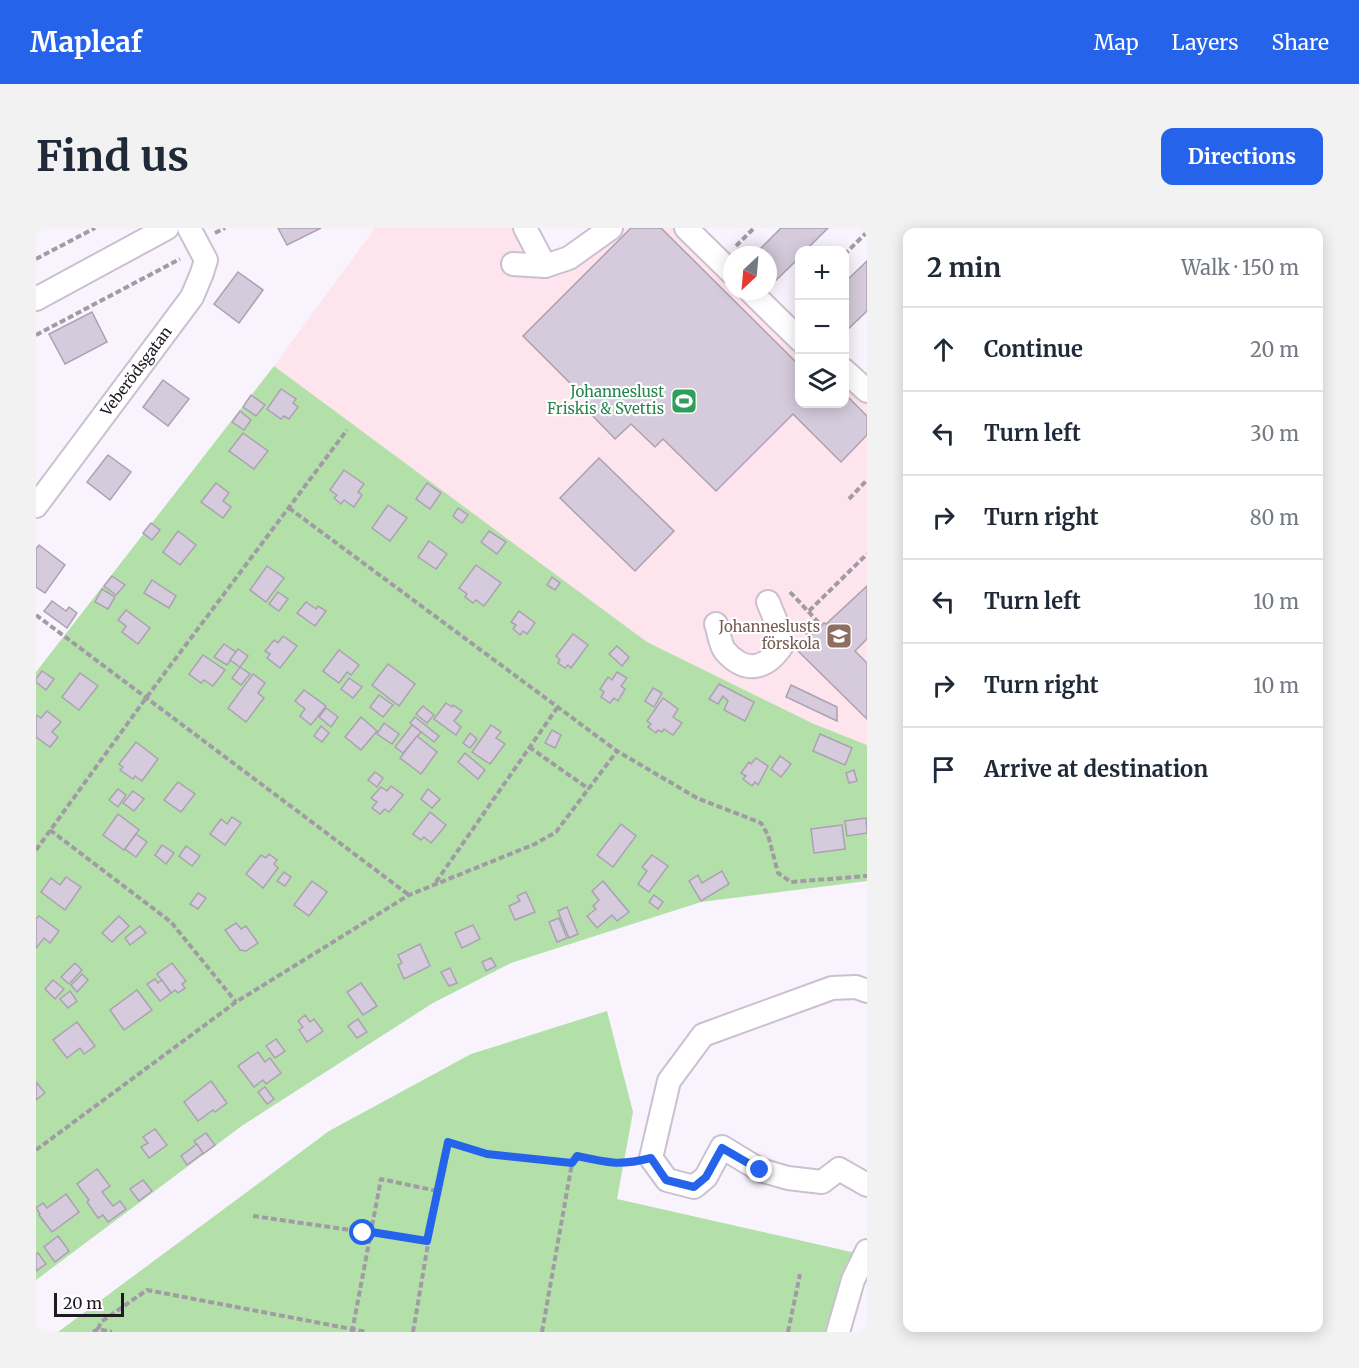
<!DOCTYPE html>
<html lang="en">
<head>
<meta charset="utf-8">
<style>
	body { margin:0; font-family:Merriweather,serif; background:#f2f2f3; color:#1f2937 }
	.controls { position:absolute; right:18px; top:18px; display:grid; overflow:hidden; border-radius:12px; box-shadow:0 3px 15px #0003 }
	.controls button { width:54px; height:54px; display:grid; place-items:center; padding:0; border:0; border-bottom:2px solid #e0e1e3; background:#fff; color:#1f2937; font:30px sans-serif }
	.compass { position:absolute; left:687px; top:18px; width:54px; height:54px; border-radius:50%; background:#fff; box-shadow:0 3px 15px #0003; rotate:206deg }
	.scale { position:absolute; left:18px; bottom:15px; width:70px; box-sizing:border-box; padding-left:6px; border:3px solid #1e1a21; border-top:0; font-size:16px; line-height:21px; white-space:nowrap; color:#1e1a21; -webkit-text-stroke:4px #fff; paint-order:stroke }
	.stop { position:absolute; width:18px; height:18px; margin:-14px; border:4px solid #2563eb; border-radius:50%; background:#fff }
	.stop.end { background:#2563eb; border-color:#fff; box-shadow:0 2px 6px #0008 }
	.list { margin:0; padding:0; list-style:none }
	h2 { display:flex; justify-content:space-between; align-items:center; height:78px; margin:0; padding:0 24px; font-size:26px }
	h2 small { font-size:20px; font-weight:400; color:#747a83 }
	.list li { display:grid; grid-template-columns:39px 1fr auto; gap:18px; align-items:center; box-sizing:border-box; height:84px; padding:0 24px; border-top:2px solid #e0e1e3 }
	.list b { display:block; font-size:22px; white-space:nowrap }
	.list em { font-size:20px; font-style:normal; color:#747a83 }
	.icon { flex:none; width:33px; height:33px; fill:none; stroke:currentColor; stroke-width:2; stroke-linecap:round; stroke-linejoin:round }
	.map { position:relative; flex:none; width:831px; height:1104px; overflow:hidden; border-radius:12px }
	header { display:flex; align-items:center; gap:36px; box-sizing:border-box; height:84px; padding:0 30px; background:#2563eb; color:#fff }
	header strong { font-size:28px }
	nav { display:flex; gap:33px; margin-inline-start:auto; font-size:21px }
	.intro { display:flex; align-items:center; justify-content:space-between; box-sizing:border-box; height:144px; padding:0 36px }
	h1 { margin:0; font-size:42px }
	.button { padding:15px 27px; border-radius:12px; background:#2563eb; color:#fff; font-size:21px; font-weight:700 }
	main { display:flex; gap:36px; padding:0 36px }
	aside { flex:1; background:#fff; border-radius:12px; box-shadow:0 3px 15px #0003 }
	.map>svg:first-child { display:block }
</style>
</head>
<body>
<header>
<strong>Mapleaf</strong>
<nav><a>Map</a><a>Layers</a><a>Share</a></nav>
</header>
<div class="intro"><h1>Find us</h1><a class="button">Directions</a></div>
<main>
<div class="map">
<svg width="831" height="1104" viewBox="0 0 831 1104">
	<rect width="100%" height="100%" fill="#f9f3fe"/>
	<!-- industrial -->
	<polygon fill="#fee4ec" points="339,0 481,0 512,50 573,0 657,0 696,38 696,63 722,63 763,103 764,176 808,176 809,146 831,168 831,517 778,496 611,414 238,138"/>
	<!-- green -->
	<g fill="#b3e0a8">
		<polygon points="238,138 611,414 778,496 831,517 831,653 665,674 475,735 397,775 207,897 0,1052 0,444"/>
		<polygon points="571,783 597,884 581,971 820,1025 801,1104 22,1104 293,903 435,826"/>
	</g>
	<!-- building -->
	<g fill="#d5cbdc" stroke="#aba1b2" stroke-width="1.5">
		<polygon points="242,0 285,0 251,17"/>
		<polygon points="595,0 625,0 764,138 764,176 808,176 808,165 831,188 831,207 805,234 757,186 680,263 627,211 619,219 595,196 579,211 552,183 557,178 487,108"/>
		<polygon points="745,0 792,0 770,22 764,22 764,29 732,60 732,27 718,27"/>
		<polygon points="831,33 831,83 808,105 808,55"/>
		<polygon points="202,44 227,62 203,95 178,76"/>
		<polygon points="56,84 71,114 29,136 13,106"/>
		<polygon points="127,152 153,171 132,198 107,179"/>
		<polygon points="245,161 260,171 257,175 262,179 253,191 248,188 245,191 231,181"/>
		<polygon points="215,167 229,177 220,188 207,179"/>
		<polygon points="204,183 215,192 208,202 196,194"/>
		<polygon points="207,205 232,223 218,241 193,223"/>
		<polygon points="72,227 95,244 74,272 51,254"/>
		<polygon points="563,230 638,303 599,343 524,270"/>
		<polygon points="308,242 328,256 322,264 326,267 318,279 308,272 305,276 298,270 301,267 294,262"/>
		<polygon points="180,255 193,265 187,273 195,279 187,290 165,274"/>
		<polygon points="391,255 405,265 394,281 380,271"/>
		<polygon points="352,277 371,290 354,313 336,300"/>
		<polygon points="422,280 432,287 426,295 417,288"/>
		<polygon points="115,295 124,302 116,312 107,305"/>
		<polygon points="142,303 160,317 144,337 127,324"/>
		<polygon points="453,303 470,314 461,326 445,314"/>
		<polygon points="393,313 411,326 400,341 382,329"/>
		<polygon points="3,317 29,337 9,365 0,359 0,321"/>
		<polygon points="440,337 465,355 448,378 440,372 437,375 429,369 431,366 423,360"/>
		<polygon points="231,338 248,350 230,374 214,362"/>
		<polygon points="76,348 89,357 80,367 68,358"/>
		<polygon points="516,349 524,355 519,362 511,357"/>
		<polygon points="116,352 140,368 133,380 108,365"/>
		<polygon points="831,358 831,411 819,423 831,435 831,491 760,421 788,395 790,396"/>
		<polygon points="66,361 79,369 72,381 59,374"/>
		<polygon points="242,364 252,371 243,383 233,376"/>
		<polygon points="16,373 30,383 33,379 41,385 31,400 8,383"/>
		<polygon points="270,374 280,381 282,378 290,383 279,398 261,385"/>
		<polygon points="90,382 114,400 102,416 86,404 90,398 82,392"/>
		<polygon points="483,383 499,395 491,406 487,403 484,407 477,401 480,397 475,394"/>
		<polygon points="537,406 552,417 535,440 532,437 529,440 522,435 524,432 520,428"/>
		<polygon points="247,408 261,418 244,440 231,430 234,426 229,423 238,412 242,415"/>
		<polygon points="188,416 200,424 191,437 178,429"/>
		<polygon points="581,418 593,429 586,438 573,426"/>
		<polygon points="202,421 212,428 204,439 194,432"/>
		<polygon points="303,422 323,437 315,447 311,444 303,455 287,443"/>
		<polygon points="167,427 189,442 177,458 168,452 165,455 153,446"/>
		<polygon points="352,436 379,456 363,478 336,457"/>
		<polygon points="204,439 214,446 205,457 196,450"/>
		<polygon points="6,443 18,451 10,462 0,454 0,451"/>
		<polygon points="581,444 591,450 585,458 589,461 582,473 578,470 574,475 565,469 568,464 564,461 572,449 576,452"/>
		<polygon points="44,445 62,458 43,482 26,469"/>
		<polygon points="217,446 229,455 222,465 228,470 210,494 192,480"/>
		<polygon points="313,450 326,459 317,470 305,461"/>
		<polygon points="683,456 718,474 709,493 688,482 692,473 687,468 682,476 673,471"/>
		<polygon points="755,457 801,479 801,493 750,469"/>
		<polygon points="617,460 626,465 618,479 609,473"/>
		<polygon points="268,462 290,478 275,497 264,488 269,481 259,473"/>
		<polygon points="343,467 357,477 347,489 334,479"/>
		<polygon points="627,470 642,481 637,489 646,495 637,507 628,501 626,504 622,502 620,505 612,499 615,496 611,493"/>
		<polygon points="410,475 416,479 417,477 426,483 418,493 425,499 420,507 398,491"/>
		<polygon points="387,478 398,487 391,495 380,486"/>
		<polygon points="290,480 302,489 295,499 283,489"/>
		<polygon points="11,483 25,494 16,504 22,509 14,519 0,509 0,487 5,490"/>
		<polygon points="325,489 341,503 325,522 309,509"/>
		<polygon points="379,489 403,508 398,514 374,495"/>
		<polygon points="348,495 363,506 356,516 341,506"/>
		<polygon points="376,497 385,504 367,525 359,519"/>
		<polygon points="455,497 465,504 460,510 469,516 454,536 436,524"/>
		<polygon points="285,498 293,505 286,514 278,508"/>
		<polygon points="516,502 525,507 519,520 509,515"/>
		<polygon points="434,505 441,511 434,520 427,515"/>
		<polygon points="784,506 816,520 809,537 777,523"/>
		<polygon points="381,508 401,524 385,546 364,530"/>
		<polygon points="100,514 122,531 106,553 99,548 97,551 84,542 87,539 83,536"/>
		<polygon points="429,525 449,542 442,551 422,534"/>
		<polygon points="744,528 755,536 745,549 735,541"/>
		<polygon points="720,530 732,538 722,557 719,554 716,558 707,551 710,548 705,545 713,534 715,536"/>
		<polygon points="818,542 821,553 813,555 810,545"/>
		<polygon points="339,544 347,550 341,559 332,552"/>
		<polygon points="142,554 159,566 145,584 128,572"/>
		<polygon points="355,558 367,567 353,584 349,581 344,586 336,580 341,574 335,570 345,559 351,563"/>
		<polygon points="82,561 90,567 82,579 73,572"/>
		<polygon points="392,561 404,571 396,580 385,571"/>
		<polygon points="97,563 108,571 98,583 87,575"/>
		<polygon points="394,584 410,597 395,615 388,609 385,612 377,606"/>
		<polygon points="82,586 103,602 88,622 67,607"/>
		<polygon points="196,589 205,595 189,617 174,606 185,591 191,596"/>
		<polygon points="830,590 831,605 811,608 809,593"/>
		<polygon points="585,596 600,608 577,639 561,627"/>
		<polygon points="806,597 809,621 778,625 775,601"/>
		<polygon points="100,606 111,614 100,629 89,621"/>
		<polygon points="126,617 138,625 130,636 119,627"/>
		<polygon points="150,618 164,628 156,638 143,628"/>
		<polygon points="233,626 241,632 238,636 242,640 227,660 210,646 225,627 230,630"/>
		<polygon points="616,627 632,638 613,664 602,656 611,643 606,639"/>
		<polygon points="686,643 693,656 665,673 653,653 662,647 666,655"/>
		<polygon points="248,644 255,649 249,658 241,653"/>
		<polygon points="30,649 45,659 29,682 5,664 15,650 24,657"/>
		<polygon points="276,653 291,664 273,688 258,677"/>
		<polygon points="567,653 593,684 581,693 576,687 561,700 551,688 560,681 557,678 563,672 556,663"/>
		<polygon points="490,664 499,684 479,692 473,678 484,673 481,668"/>
		<polygon points="162,665 170,670 162,681 154,676"/>
		<polygon points="618,667 627,674 622,681 613,674"/>
		<polygon points="531,679 542,706 533,710 522,683"/>
		<polygon points="3,688 23,703 14,715 8,710 0,720 0,691"/>
		<polygon points="83,688 93,698 76,714 66,705"/>
		<polygon points="523,690 531,710 521,714 513,694"/>
		<polygon points="200,695 205,701 210,698 222,715 210,723 204,722 189,702"/>
		<polygon points="437,697 444,711 426,720 419,705"/>
		<polygon points="104,698 110,705 94,717 89,710"/>
		<polygon points="384,716 394,738 368,751 362,737 366,735 362,727"/>
		<polygon points="455,730 460,738 450,743 446,734"/>
		<polygon points="39,735 46,742 33,756 25,749"/>
		<polygon points="136,735 150,753 146,756 149,760 142,765 139,762 135,765 121,746"/>
		<polygon points="414,740 421,755 413,758 405,744"/>
		<polygon points="46,746 52,752 41,764 35,757"/>
		<polygon points="119,751 122,755 126,752 135,765 124,773 111,756"/>
		<polygon points="17,752 28,761 19,771 9,761"/>
		<polygon points="325,755 341,778 327,787 311,764"/>
		<polygon points="101,762 116,782 88,802 74,782"/>
		<polygon points="34,763 41,773 32,780 24,771"/>
		<polygon points="269,787 274,794 278,791 287,803 271,814 263,802 267,799 262,793"/>
		<polygon points="322,791 331,804 321,810 312,798"/>
		<polygon points="41,794 59,818 48,826 44,820 31,830 17,812"/>
		<polygon points="240,811 249,823 239,830 230,818"/>
		<polygon points="222,824 229,834 234,830 245,845 230,856 227,852 218,859 202,838"/>
		<polygon points="175,853 191,875 179,884 177,882 162,893 148,874"/>
		<polygon points="0,854 9,865 0,872"/>
		<polygon points="229,859 238,871 231,876 222,864"/>
		<polygon points="119,901 131,917 113,930 105,919 112,915 107,909"/>
		<polygon points="170,905 179,917 167,926 158,913"/>
		<polygon points="161,916 167,925 151,937 145,928"/>
		<polygon points="61,941 74,958 66,964 77,978 84,973 90,981 72,994 67,987 62,990 51,974 53,972 41,956"/>
		<polygon points="107,952 116,963 103,973 94,961"/>
		<polygon points="30,966 43,984 16,1004 3,987 4,986 0,980 7,975 11,980"/>
		<polygon points="22,1008 33,1023 19,1034 8,1019"/>
		<polygon points="2,1025 10,1036 0,1043 0,1026"/>
	</g>
	<g fill="none" stroke-linecap="round" stroke-linejoin="round">
		<defs>
			<g id="minor">
				<polyline points="489,0 509,38"/>
				<polyline points="650,0 696,45"/>
				<polyline points="477,36 509,38 533,30 575,0"/>
				<polyline points="714,63 764,112"/>
				<polyline points="0,71 131,0"/>
				<polyline points="808,142 831,163"/>
				<path id="s1" d="M0,278L156,69L166,45L170,32L153,0"/>
				<path d="M680,396C683,404 684,417 689,423C710,447 731,441 747,416L744,403L732,374"/>
				<polyline points="831,763 820,759 796,760 667,807 633,853 615,930 631,952 658,959 670,949 686,919 724,942 752,950 786,954 803,941 831,957"/>
				<polyline points="802,1104 817,1052 831,1023"/>
			</g>
		</defs>
		<!-- minor casing -->
		<use href="#minor" stroke="#cac0d1" stroke-width="26"/>
		<!-- path -->
		<g stroke="#a19ba5" stroke-width="4" stroke-dasharray="6 3" stroke-linecap="butt">
			<polyline points="179,5 189,0"/>
			<polyline points="700,18 718,0"/>
			<polyline points="808,27 831,4"/>
			<polyline points="0,31 59,0"/>
			<polyline points="0,107 144,31"/>
			<polyline points="813,271 831,252"/>
			<polyline points="253,280 581,523 661,570 725,595 732,607 742,645 755,654 831,648"/>
			<polyline points="754,364 783,395 769,408"/>
			<polyline points="773,383 831,326"/>
			<polyline points="0,387 373,667"/>
			<polyline points="493,519 553,561"/>
			<polyline points="14,602 135,694 200,774"/>
			<polyline points="0,622 110,470 311,202"/>
			<polyline points="400,654 521,480"/>
			<polyline points="0,922 200,774 373,667 499,616 520,604 581,523"/>
			<polyline points="217,988 391,1013"/>
			<polyline points="62,1101 65,1094 111,1062 331,1104"/>
			<polyline points="57,1104 62,1101 76,1104"/>
			<polyline points="316,1104 345,951 401,963 412,914 451,926 536,935 541,928 573,935 594,935"/>
			<polyline points="377,1104 401,963"/>
			<polyline points="506,1104 536,935"/>
			<polyline points="752,1104 764,1046"/>
		</g>
		<!-- minor -->
		<use href="#minor" stroke="#fff" stroke-width="22"/>
	</g>
	<g fill="none" stroke-linecap="round" stroke-linejoin="round">
		<!-- route -->
		<path stroke="#2563eb" stroke-width="8" d="M327,1005L335,1004L391,1013L412,914L451,926L536,935L541,928C573,935 583,938 615,930L630,952L658,959L670,949L686,920L724,942"/>
	</g>
	<!-- icons -->
	<defs>
		<symbol id="stadium-square" viewBox="-11 -11 22 22"><rect x="-9" y="-9" width="18" height="18" rx="4" fill="#2e9e5b" stroke="#fff"/><path d="M0-5a6.5 5 0 1 0 0 10a6.5 5 0 1 0 0-10ZM-3.5-1.8h7v3.6h-7Z" fill="#fff"/></symbol>
		<symbol id="school-square" viewBox="-11 -11 22 22"><rect x="-9" y="-9" width="18" height="18" rx="4" fill="#8d6e63" stroke="#fff"/><path d="M0-5L7-2L0 1L-7-2ZM-4 1L0 2.5L4 1V4Q0 6-4 4Z" fill="#fff"/></symbol>
	</defs>
	<g fill-rule="evenodd">
		<use href="#stadium-square" x="633" y="158" width="30" height="30"/>
		<use href="#school-square" x="788" y="393" width="30" height="30"/>
	</g>
	<g text-anchor="middle" stroke-width="4.5" stroke-linejoin="round" paint-order="stroke">
		<!-- street labels -->
		<g font-size="15" fill="#1e1a21" stroke="#fff">
			<text dy="5" stroke="none"><textPath href="#s1" startOffset="168">Veberödsgatan</textPath></text>
		</g>
		<!-- leisure labels -->
		<g font-size="15" fill="#27864d" stroke="#fff" text-anchor="end">
			<text x="628" y="169">Johanneslust<tspan x="628" dy="17">Friskis &amp; Svettis</tspan></text>
		</g>
		<!-- education labels -->
		<g font-size="15" fill="#785e54" stroke="#fff" text-anchor="end">
			<text x="784" y="404">Johanneslusts<tspan x="784" dy="17">förskola</tspan></text>
		</g>
	</g>
</svg>
<div class="controls">
<button>+</button>
<button>−</button>
<button><svg class="icon" aria-label="layers" viewBox="0 0 24 24"><path d="M12 4l9 5-9 5-9-5zM3 14l9 5 9-5"/></svg></button>
</div>
<svg class="compass" viewBox="-18 -18 36 36"><path d="M0-13l5 13h-10z" fill="#e53935"/><path d="M0 13l5-13h-10z" fill="#747a83"/></svg>
<div class="scale">20 m</div>
<div class="stop" style="left:327px;top:1005px"></div>
<div class="stop end" style="left:724px;top:942px"></div>
</div>
<aside>
<h2>2 min<small>Walk · 150 m</small></h2>
<ul class="list">
<li><svg class="icon" aria-label="ahead" viewBox="0 0 24 24"><path d="M12 20V5M6 11l6-6 6 6"/></svg><div><b>Continue</b></div><em>20 m</em></li>
<li><svg class="icon" aria-label="left" viewBox="0 0 24 24"><path d="M17 20v-9H6M10 6l-5 5 5 5"/></svg><div><b>Turn left</b></div><em>30 m</em></li>
<li><svg class="icon" aria-label="right" viewBox="0 0 24 24"><path d="M7 20v-9h11M14 6l5 5-5 5"/></svg><div><b>Turn right</b></div><em>80 m</em></li>
<li><svg class="icon" aria-label="left" viewBox="0 0 24 24"><path d="M17 20v-9H6M10 6l-5 5 5 5"/></svg><div><b>Turn left</b></div><em>10 m</em></li>
<li><svg class="icon" aria-label="right" viewBox="0 0 24 24"><path d="M7 20v-9h11M14 6l5 5-5 5"/></svg><div><b>Turn right</b></div><em>10 m</em></li>
<li><svg class="icon" aria-label="arrive" viewBox="0 0 24 24"><path d="M6 21V4h12l-3 4 3 4H6"/></svg><div><b>Arrive at destination</b></div></li>
</ul>
</aside>
</main>
</body>
</html>
